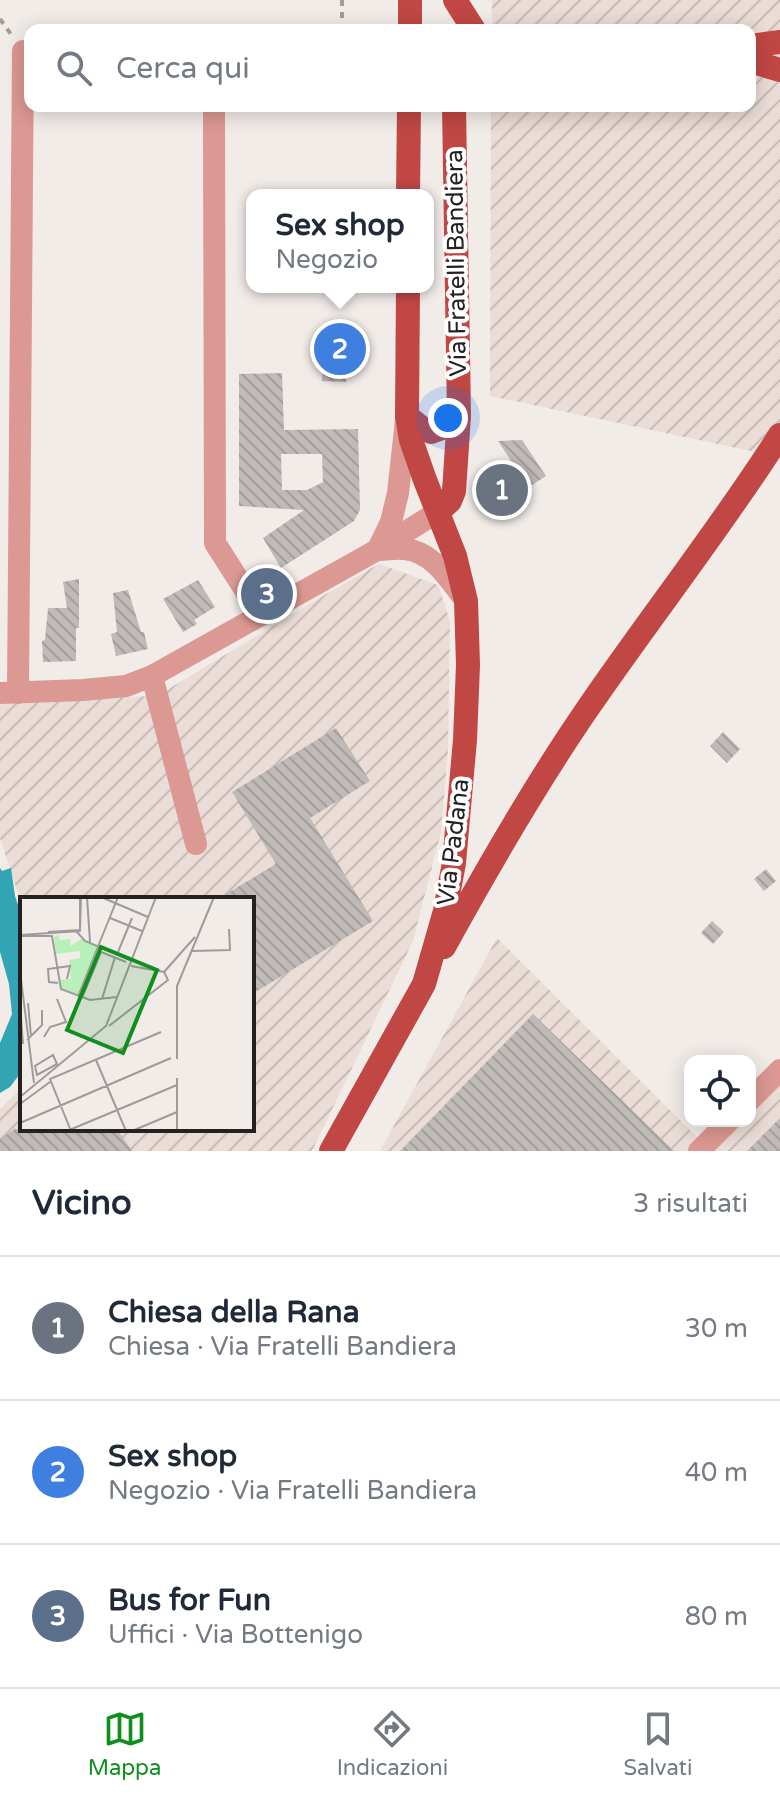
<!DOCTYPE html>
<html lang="it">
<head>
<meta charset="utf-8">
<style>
	body { margin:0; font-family:"Varela Round",sans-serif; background:#f2f2f3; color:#1f2937 }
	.controls { position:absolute; right:24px; bottom:24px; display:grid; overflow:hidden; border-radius:16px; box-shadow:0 4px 20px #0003 }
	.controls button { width:72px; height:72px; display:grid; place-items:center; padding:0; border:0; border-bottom:2px solid #e0e1e3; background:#fff; color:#1f2937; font:40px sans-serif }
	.you { position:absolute; left:448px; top:418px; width:28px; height:28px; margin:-20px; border:6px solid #fff; border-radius:50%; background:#1a73e8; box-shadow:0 0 0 12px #1a73e833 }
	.badge { display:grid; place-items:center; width:52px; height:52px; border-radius:50%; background:#0f8f1d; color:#fff; font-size:26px; font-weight:700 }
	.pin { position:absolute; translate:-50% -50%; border:4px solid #fff; box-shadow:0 2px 8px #0006 }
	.popup { position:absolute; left:246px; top:189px; width:188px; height:104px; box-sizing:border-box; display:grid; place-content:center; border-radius:16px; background:#fff; filter:drop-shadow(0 2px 6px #0005); font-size:26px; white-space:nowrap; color:#747a83 }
	.popup b { font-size:30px; color:#1f2937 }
	.popup::after { content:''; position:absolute; left:50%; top:100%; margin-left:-16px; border:16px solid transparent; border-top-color:#fff }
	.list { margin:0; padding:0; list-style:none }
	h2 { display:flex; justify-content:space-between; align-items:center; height:104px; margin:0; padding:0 32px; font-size:34px }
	h2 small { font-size:26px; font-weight:400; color:#747a83 }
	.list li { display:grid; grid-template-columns:52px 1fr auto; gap:24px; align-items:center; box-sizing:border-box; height:144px; padding:0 32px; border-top:2px solid #e0e1e3 }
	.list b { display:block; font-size:30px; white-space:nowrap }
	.list p { margin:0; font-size:26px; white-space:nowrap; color:#747a83 }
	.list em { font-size:26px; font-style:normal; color:#747a83 }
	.icon { flex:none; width:44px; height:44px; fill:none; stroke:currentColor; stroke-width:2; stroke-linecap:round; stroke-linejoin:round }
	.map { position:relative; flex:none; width:780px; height:1151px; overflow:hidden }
	.search { position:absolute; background:#fff; box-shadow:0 4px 20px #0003; left:24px; right:24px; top:24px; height:88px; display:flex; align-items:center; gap:20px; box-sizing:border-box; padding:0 28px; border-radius:16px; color:#747a83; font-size:30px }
	.sheet { height:536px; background:#fff }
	nav { display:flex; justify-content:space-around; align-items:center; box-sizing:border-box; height:112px; border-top:2px solid #e0e1e3; background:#fff; font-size:22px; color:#747a83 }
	nav a { display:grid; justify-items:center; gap:4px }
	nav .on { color:#0f8f1d }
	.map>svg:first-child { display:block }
</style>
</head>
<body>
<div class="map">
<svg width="780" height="1151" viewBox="0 0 780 1151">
	<defs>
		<pattern id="industrial-furrows" width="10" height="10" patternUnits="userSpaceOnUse" patternTransform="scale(2)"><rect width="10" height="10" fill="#eadcd6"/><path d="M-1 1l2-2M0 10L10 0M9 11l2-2" fill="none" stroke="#c9bcb7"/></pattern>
		<pattern id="building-back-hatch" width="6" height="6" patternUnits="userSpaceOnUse" patternTransform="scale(2)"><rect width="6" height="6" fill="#bfb9b7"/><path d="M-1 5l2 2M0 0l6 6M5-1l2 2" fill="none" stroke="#a49f9d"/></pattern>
	</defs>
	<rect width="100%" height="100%" fill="#f2ece9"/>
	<!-- industrial -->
	<g fill="url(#industrial-furrows)">
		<polygon points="492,0 780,0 780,457 490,396 491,106 750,106 750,30 492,30"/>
		<polygon points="379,564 438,585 450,621 448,751 441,832 413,941 312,1151 0,1151 0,1109 22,1088 22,1129 252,1129 252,899 22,899 22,906 0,838 0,701 157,696 326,594"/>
		<polygon points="497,938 699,1139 718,1121 750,1121 750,1089 780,1059 780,1151 380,1151"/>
	</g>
	<!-- water -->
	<polygon fill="#32a4b4" points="0,868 2,871 11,868 15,896 22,917 22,1071 10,1087 0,1093 0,1043 12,1014 9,984 0,952"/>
	<!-- building -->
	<g fill="url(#building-back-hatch)" fill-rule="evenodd">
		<polygon points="324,346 348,347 346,382 322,381"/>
		<path d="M282,373L284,430L358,429L360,510L354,521L281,568L263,538L304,510L239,506V374ZM281,454H322L323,482L307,490H282Z"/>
		<polygon points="522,440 546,476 529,487 526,484 488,509 479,495 517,470 498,441"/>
		<polygon points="79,579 79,628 76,628 76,661 43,662 42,641 45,640 48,608 67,608 63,582"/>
		<polygon points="198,580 215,607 194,620 197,624 183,632 163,599"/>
		<polygon points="128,590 141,632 144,632 148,649 116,656 111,634 117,632 113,593"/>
		<polygon points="336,728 370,781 310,818 373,921 252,994 252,899 218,899 276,864 232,792"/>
		<polygon points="723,732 740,749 727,763 710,746"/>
		<polygon points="766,869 776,881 764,891 754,879"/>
		<polygon points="712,921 724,932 713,944 701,933"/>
		<polygon points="533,1014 674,1151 400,1151"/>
		<polygon points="780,1118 780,1151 747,1151"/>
		<polygon points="15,1129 117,1129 132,1151 0,1151 0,1139"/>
	</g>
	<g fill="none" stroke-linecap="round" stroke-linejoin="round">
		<!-- path -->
		<g stroke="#a29d9b" stroke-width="4" stroke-dasharray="6 6" stroke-linecap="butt">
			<polyline points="342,0 342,30"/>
			<polyline points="0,19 13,37"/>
		</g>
		<!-- minor -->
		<g stroke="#dc9892" stroke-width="22">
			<polyline points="214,106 215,543 261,615"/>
			<polyline points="378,549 391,522 398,493 406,420"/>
			<path d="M379,550C387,550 396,548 404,549C433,551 450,581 466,601"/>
			<polyline points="152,676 196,844"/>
			<polyline points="0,693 83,690 126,686 152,676 377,550 439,511"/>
			<polyline points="18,693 23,51 30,52"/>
			<polyline points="750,1100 780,1070"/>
			<polyline points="699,1151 729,1121"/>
		</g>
		<!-- major -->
		<g stroke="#c14744" stroke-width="24">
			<polyline points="455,0 474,30"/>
			<polyline points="410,30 410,0"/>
			<polyline points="750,46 780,42"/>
			<polyline points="750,61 780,70"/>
			<polyline points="408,195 409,106"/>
			<polyline points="407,416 422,428 431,432 445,427 459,416"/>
			<polyline points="439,511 450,501 454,491 459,416 454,106"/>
			<path d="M444,947C489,865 535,785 588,708C651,616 720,529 780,435"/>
			<polyline points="331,1151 424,984 445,911 454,863 465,740 468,665 466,601 455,556 425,480 411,440 407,416 408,287"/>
		</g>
	</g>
	<g text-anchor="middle" stroke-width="8" stroke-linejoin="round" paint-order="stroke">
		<!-- street labels -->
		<g font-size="24" fill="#242121" stroke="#fff">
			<text transform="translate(456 263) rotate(-91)" y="8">Via Fratelli Bandiera</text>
			<text transform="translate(453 842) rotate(-83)" y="8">Via Padana</text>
		</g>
	</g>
	<!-- overview -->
	<g transform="translate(20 897)">
		<rect width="234" height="234" fill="#f2ece9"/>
		<path d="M39,38L40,43L50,42L51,49L61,42L78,48L57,97L40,90L39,83L51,82L49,63L60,61V54L36,57L34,39Z" fill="#b7f1b9"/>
		<path fill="none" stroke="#a09b99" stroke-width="2" d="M67,0L70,45M81,0L128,20M90,21L122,34M28,35L60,33V0M57,35L65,44L110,63M0,38L60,34L61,0M0,39H32L41,92L70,103L97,100M172,54L210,53L209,32M98,55L112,21M0,74L14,186M144,75L175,40M38,86L29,85L28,72L50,69L47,82M58,99L98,0M62,101L81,55L106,65M82,102L95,60M8,106L11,139M0,108L3,147M89,129L148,83L144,75L111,69M24,140L30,130L46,125L37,102M7,143L22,128V113M33,158L37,167L17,178L15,169ZM157,162V89L194,0M76,163L106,234M0,200L86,129L136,0M0,207L30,185M0,226L151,161M47,234L157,188M51,234L30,182L141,135M112,234L157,215M157,234V181"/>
		<path fill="#0f8f1d" fill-opacity="0.15" stroke="#0f8f1d" stroke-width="4" d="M81,50L137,73L103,156L47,133Z"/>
		<rect width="234" height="234" fill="none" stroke="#242121" stroke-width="4"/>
	</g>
</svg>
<div class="controls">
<button><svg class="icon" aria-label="locate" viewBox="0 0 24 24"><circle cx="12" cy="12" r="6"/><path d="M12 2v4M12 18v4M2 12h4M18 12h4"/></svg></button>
</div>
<div class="you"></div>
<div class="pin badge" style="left:502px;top:490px;background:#6b7280">1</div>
<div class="pin badge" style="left:340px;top:349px;background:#3f7fe0">2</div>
<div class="popup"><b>Sex shop</b>Negozio</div>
<div class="pin badge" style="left:267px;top:594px;background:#5c6f8a">3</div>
<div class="search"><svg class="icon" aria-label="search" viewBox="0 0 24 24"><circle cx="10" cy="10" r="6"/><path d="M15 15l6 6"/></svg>Cerca qui</div>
</div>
<section class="sheet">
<h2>Vicino<small>3 risultati</small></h2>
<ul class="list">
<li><span class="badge" style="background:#6b7280">1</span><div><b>Chiesa della Rana</b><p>Chiesa · Via Fratelli Bandiera</p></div><em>30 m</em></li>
<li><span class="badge" style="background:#3f7fe0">2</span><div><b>Sex shop</b><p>Negozio · Via Fratelli Bandiera</p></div><em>40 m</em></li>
<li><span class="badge" style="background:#5c6f8a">3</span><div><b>Bus for Fun</b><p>Uffici · Via Bottenigo</p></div><em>80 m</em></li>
</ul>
</section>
<nav>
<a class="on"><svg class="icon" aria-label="map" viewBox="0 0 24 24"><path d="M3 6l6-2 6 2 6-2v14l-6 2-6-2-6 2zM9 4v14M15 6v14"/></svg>Mappa</a>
<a><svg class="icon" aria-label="directions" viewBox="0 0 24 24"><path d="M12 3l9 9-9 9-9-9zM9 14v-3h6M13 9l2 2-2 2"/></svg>Indicazioni</a>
<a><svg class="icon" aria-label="saved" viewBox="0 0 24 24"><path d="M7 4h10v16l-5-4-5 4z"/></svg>Salvati</a>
</nav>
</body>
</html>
